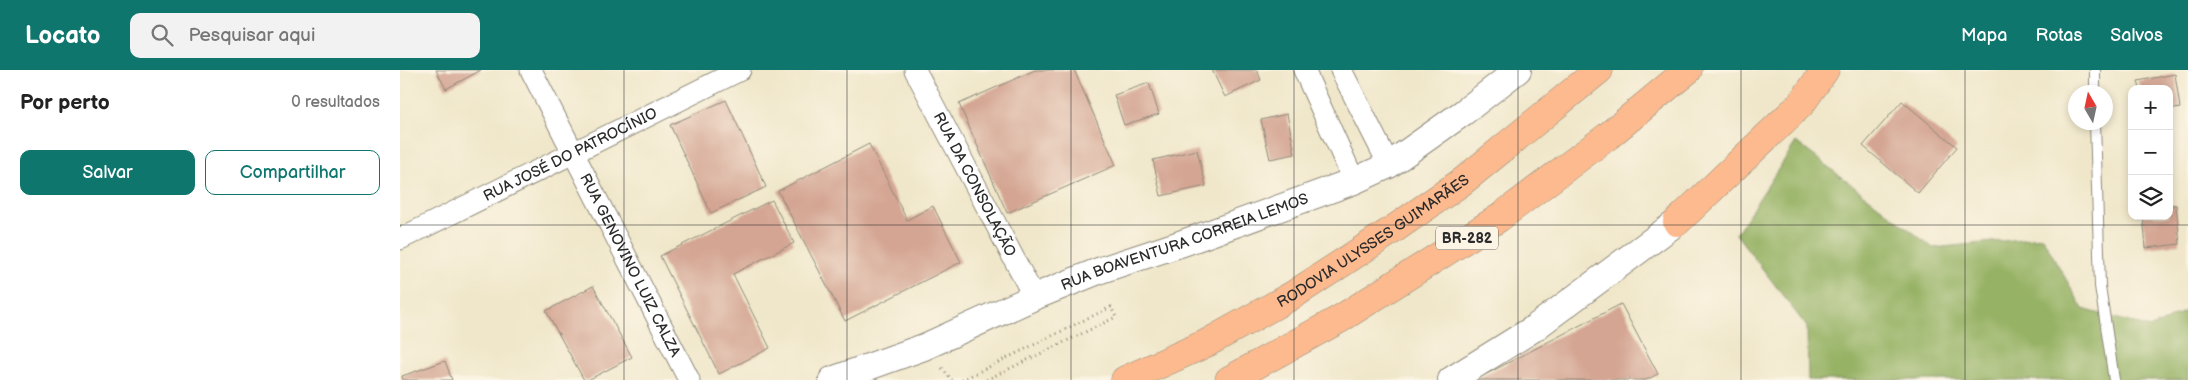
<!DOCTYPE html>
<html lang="pt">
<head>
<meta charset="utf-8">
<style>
	body { margin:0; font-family:"Balsamiq Sans",sans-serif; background:#f2f2f2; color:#222 }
	.controls { position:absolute; right:15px; top:15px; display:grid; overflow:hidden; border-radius:10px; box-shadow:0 2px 8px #0003 }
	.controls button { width:45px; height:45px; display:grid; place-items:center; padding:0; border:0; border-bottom:1px solid #e0e0e0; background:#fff; color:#222; font:25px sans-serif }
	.compass { position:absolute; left:1668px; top:15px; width:45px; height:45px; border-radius:50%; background:#fff; box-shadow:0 2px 8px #0003; rotate:351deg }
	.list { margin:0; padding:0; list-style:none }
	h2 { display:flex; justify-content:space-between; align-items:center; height:65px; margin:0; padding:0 20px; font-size:21px }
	h2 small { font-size:16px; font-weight:400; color:#767676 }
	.actions { display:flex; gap:10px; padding:15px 20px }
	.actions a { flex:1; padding:11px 0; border:1px solid #0f766e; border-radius:10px; text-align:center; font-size:18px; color:#0f766e }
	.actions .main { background:#0f766e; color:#fff }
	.icon { flex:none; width:28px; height:28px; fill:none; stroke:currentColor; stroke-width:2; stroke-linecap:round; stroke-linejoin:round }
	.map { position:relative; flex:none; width:1788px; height:310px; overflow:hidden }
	header { display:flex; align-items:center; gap:30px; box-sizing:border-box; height:70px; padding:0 25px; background:#0f766e; color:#fff }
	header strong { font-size:24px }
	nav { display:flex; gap:28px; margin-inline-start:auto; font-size:18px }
	.search { width:350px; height:45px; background:#f2f2f2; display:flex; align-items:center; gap:12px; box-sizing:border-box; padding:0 18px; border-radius:10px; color:#767676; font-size:19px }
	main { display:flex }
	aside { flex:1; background:#fff }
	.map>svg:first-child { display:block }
</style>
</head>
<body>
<header>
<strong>Locato</strong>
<div class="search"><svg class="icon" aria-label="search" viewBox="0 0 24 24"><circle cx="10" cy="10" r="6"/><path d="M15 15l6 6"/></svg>Pesquisar aqui</div>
<nav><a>Mapa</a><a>Rotas</a><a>Salvos</a></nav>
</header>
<main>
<aside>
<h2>Por perto<small>0 resultados</small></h2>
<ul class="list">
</ul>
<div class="actions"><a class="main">Salvar</a><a>Compartilhar</a></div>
</aside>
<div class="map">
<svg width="1788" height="310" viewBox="0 0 1788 310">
	<rect width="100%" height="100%" fill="#fcf5e5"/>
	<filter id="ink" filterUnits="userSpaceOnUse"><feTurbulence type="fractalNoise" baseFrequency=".02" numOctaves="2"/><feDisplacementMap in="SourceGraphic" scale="10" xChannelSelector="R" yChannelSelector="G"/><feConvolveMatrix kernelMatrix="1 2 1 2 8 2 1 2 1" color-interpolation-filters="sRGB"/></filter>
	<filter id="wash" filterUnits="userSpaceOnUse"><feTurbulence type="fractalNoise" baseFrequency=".0096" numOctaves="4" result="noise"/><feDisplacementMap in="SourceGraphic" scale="20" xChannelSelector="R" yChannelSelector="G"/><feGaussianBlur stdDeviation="1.12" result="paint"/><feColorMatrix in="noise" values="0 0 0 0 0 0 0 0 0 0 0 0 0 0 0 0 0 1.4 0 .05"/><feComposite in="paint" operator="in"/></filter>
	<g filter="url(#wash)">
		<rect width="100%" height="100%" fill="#f0e7ca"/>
		<!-- forest -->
		<polygon fill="#96b265" stroke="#606e48" points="1396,72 1533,178 1642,167 1683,239 1750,258 1788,240 1788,310 1408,310 1407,257 1336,164"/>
		<g id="blocks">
			<!-- building -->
			<g fill="#d4a593">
				<polygon points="36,0 81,0 46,19"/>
				<polygon points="635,0 674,0 716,95 607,143 559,34"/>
				<polygon points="812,0 857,0 861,10 825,27"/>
				<polygon points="1775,4 1780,38 1769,40 1769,19 1740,19 1738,11"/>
				<polygon points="749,13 759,44 724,55 714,25"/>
				<polygon points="326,30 366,117 311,143 270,55"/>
				<polygon points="1502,31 1557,77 1518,123 1463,76"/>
				<polygon points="887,44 895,84 870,89 861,50"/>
				<polygon points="469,74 507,150 533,136 561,192 445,251 378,121"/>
				<polygon points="797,80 806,116 761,126 753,90"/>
				<polygon points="372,130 394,173 333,204 370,278 319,304 260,186"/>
				<polygon points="1769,135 1776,135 1780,174 1746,178 1743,146 1769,146"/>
				<polygon points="193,216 232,287 188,310 184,310 146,241"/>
				<polygon points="1221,234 1258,304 1246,310 1075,310"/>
				<polygon points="45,291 52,310 3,310 2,306"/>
			</g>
		</g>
	</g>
	<g filter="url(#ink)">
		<use href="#blocks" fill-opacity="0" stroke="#8e897a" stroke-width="1"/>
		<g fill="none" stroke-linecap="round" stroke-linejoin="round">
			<defs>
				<g id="service">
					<polyline points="1695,0 1695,22"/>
					<polyline points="1695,52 1700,216 1714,310"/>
				</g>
				<g id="minor">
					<path id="s1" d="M131,0L289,310"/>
					<path id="s2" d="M515,0L634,227"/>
					<polyline points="904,0 954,111"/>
					<polyline points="941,0 989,95"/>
					<path id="s3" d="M0,169L340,0"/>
				</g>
				<g id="tertiary">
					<path id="s4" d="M432,310L524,277L634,227L701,200L780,174L954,111L989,95L1064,42L1118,0"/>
					<polyline points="1051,310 1133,259 1277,152"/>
				</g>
				<g id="trunk">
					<polyline points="1277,152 1401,34 1425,0"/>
					<path id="s5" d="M725,310L807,273L893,225L994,159L1063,111L1199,0"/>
					<polyline points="829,310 940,249 1099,148 1208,66 1288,0"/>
				</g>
			</defs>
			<!-- service casing -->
			<use href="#service" stroke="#8e897a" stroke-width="12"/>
			<!-- minor casing -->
			<use href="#minor" stroke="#8e897a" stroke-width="23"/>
			<!-- tertiary casing -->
			<use href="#tertiary" stroke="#8e897a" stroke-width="28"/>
			<!-- trunk casing -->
			<use href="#trunk" stroke="#8e897a" stroke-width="29"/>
			<!-- path -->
			<g stroke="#8e897a" stroke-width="3" stroke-dasharray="1 4" stroke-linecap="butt">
				<polyline points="542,298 552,310"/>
				<polyline points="562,310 711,237 716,247 586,310"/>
			</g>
			<!-- service -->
			<use href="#service" stroke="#fff" stroke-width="10"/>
			<!-- minor -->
			<use href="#minor" stroke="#fff" stroke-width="21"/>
			<!-- tertiary -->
			<use href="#tertiary" stroke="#fff" stroke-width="26"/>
			<!-- trunk -->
			<use href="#trunk" stroke="#fcba8e" stroke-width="28"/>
		</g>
	</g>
	<!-- grid -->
	<path fill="none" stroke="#2b2b2b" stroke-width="1" stroke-opacity="0.55" d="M224,0V310M447,0V310M671,0V310M894,0V310M1118,0V310M1341,0V310M1565,0V310M0,155H1788"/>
	<g text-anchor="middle" stroke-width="4" stroke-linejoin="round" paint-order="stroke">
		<!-- shield labels -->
		<rect fill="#fcf5e5" stroke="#6a6863" stroke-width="1" x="1036" y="156.5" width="62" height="23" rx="4"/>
		<g font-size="14" font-weight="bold" fill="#2b2b2b">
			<text x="1067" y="173">BR-282</text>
		</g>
		<!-- street labels -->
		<g font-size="15" fill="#2b2b2b" stroke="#fcf5e5">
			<text dy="5" stroke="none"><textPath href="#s3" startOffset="190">RUA JOSÉ DO PATROCÍNIO</textPath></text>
			<text dy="5" stroke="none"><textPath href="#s2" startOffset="129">RUA DA CONSOLAÇÃO</textPath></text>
			<text dy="5" stroke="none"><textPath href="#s5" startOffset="285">RODOVIA ULYSSES GUIMARÃES</textPath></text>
			<text dy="5" stroke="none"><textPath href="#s4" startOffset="379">RUA BOAVENTURA CORREIA LEMOS</textPath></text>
			<text dy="5" stroke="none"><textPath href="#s1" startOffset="219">RUA GENOVINO LUIZ CALZA</textPath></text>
		</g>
	</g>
</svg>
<div class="controls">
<button>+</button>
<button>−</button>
<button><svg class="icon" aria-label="layers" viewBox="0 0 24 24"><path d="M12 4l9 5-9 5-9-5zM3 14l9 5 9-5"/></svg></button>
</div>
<svg class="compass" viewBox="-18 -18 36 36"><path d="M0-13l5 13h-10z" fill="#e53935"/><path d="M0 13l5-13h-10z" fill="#767676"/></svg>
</div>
</main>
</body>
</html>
